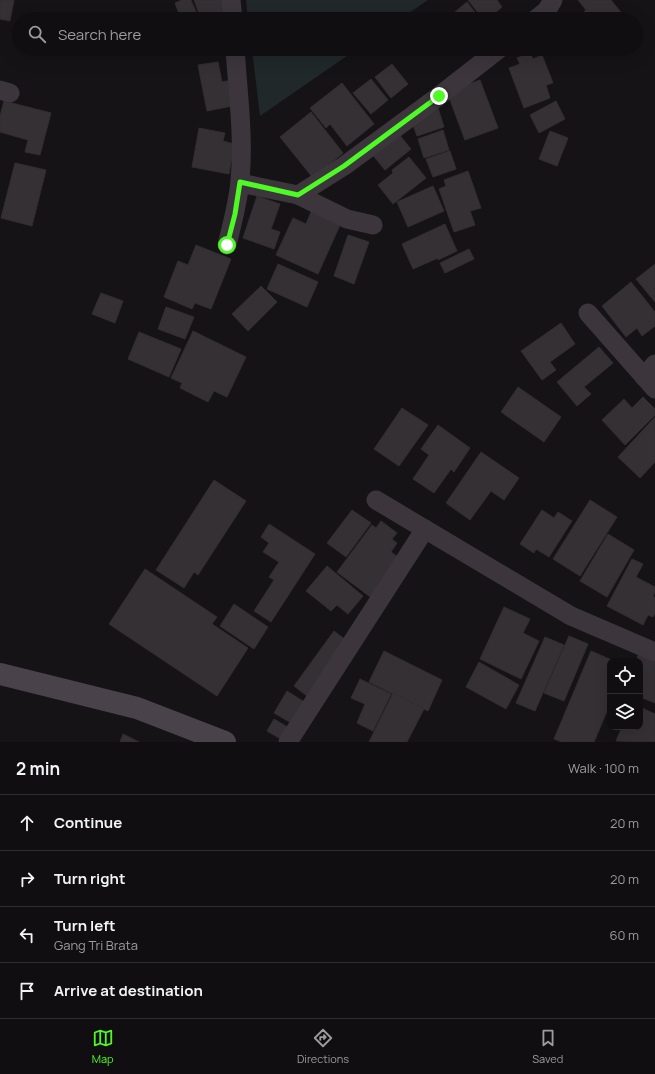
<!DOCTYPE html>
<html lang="en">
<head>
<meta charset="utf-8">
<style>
	body { margin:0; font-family:Manrope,sans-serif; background:#1e1c1e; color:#f1f3f6 }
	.controls { position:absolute; right:12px; bottom:12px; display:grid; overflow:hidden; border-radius:8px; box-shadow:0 4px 16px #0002 }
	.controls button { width:36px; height:36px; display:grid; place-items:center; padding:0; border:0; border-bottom:1px solid #302e30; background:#100e10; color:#f1f3f6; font:20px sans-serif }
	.stop { position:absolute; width:12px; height:12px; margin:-9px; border:3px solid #4dfa26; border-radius:50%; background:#fff }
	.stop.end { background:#4dfa26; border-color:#fff; box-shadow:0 1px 4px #0008 }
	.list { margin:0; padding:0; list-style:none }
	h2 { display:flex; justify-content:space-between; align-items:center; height:52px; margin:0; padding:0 16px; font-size:17px }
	h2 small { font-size:13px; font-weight:400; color:#9c9c9f }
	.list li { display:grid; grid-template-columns:26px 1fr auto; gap:12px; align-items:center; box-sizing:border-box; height:56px; padding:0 16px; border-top:1px solid #302e30 }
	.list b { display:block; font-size:15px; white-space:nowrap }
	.list p { margin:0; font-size:13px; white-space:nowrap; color:#9c9c9f }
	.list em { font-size:13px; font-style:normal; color:#9c9c9f }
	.icon { flex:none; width:22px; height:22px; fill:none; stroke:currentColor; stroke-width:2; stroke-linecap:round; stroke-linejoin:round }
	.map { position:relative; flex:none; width:655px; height:742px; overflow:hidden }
	.search { position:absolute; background:#100e10; box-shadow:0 4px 16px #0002; left:12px; right:12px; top:12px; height:44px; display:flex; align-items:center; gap:10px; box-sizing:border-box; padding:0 14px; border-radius:22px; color:#9c9c9f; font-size:15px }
	.sheet { height:276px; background:#100e10 }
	nav { display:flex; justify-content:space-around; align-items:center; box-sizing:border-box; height:56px; border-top:1px solid #302e30; background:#100e10; font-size:11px; color:#9c9c9f }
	nav a { display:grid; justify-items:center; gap:2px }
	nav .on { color:#4dfa26 }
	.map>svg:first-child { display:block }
</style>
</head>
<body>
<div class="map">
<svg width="655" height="742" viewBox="0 0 655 742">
	<rect width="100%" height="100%" fill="#151315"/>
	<!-- green -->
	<g fill="#21282a">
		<polygon points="246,0 428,0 400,19 248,19"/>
		<polygon points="252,49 357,49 260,116"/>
	</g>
	<!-- building -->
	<g fill="#343034" stroke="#312d30">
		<polygon points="0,0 14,0 10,21 0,19"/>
		<polygon points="182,0 191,0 199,19 181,19 175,3"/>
		<polygon points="194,0 228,0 231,9 201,19"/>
		<polygon points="468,0 497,0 502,7 488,19 483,19"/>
		<polygon points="578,0 611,0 620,11 609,19 576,19 586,10"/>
		<polygon points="467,2 480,19 451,19 449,17"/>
		<polygon points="620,11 626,19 609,19"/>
		<polygon points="196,49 211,49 198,54"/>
		<polygon points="530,53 533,59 542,55 553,83 546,85 550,98 524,108 509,68 520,64 517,58"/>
		<polygon points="218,62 222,82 232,80 237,105 207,111 198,65"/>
		<polygon points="392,64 408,84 391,98 375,77"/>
		<polygon points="371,79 388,100 371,114 353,93"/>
		<polygon points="480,80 498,128 465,140 447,92"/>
		<polygon points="342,83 374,124 347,146 330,124 326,128 310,108"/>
		<polygon points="4,101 51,113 40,155 25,152 28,140 0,132 0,116"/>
		<polygon points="556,101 565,119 539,133 530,115"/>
		<polygon points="438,108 444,127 417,136 410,117"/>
		<polygon points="311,112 343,153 313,178 280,137"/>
		<polygon points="199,128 225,133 223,141 234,144 229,174 192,167"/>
		<polygon points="443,130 449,150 424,158 418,139"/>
		<polygon points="550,131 568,138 557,166 539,159"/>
		<polygon points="397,132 411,149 385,170 371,153"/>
		<polygon points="450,151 456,169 433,177 426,159"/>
		<polygon points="409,157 426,178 393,204 378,185 393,173 392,170"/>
		<polygon points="15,163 46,170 32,226 1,218"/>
		<polygon points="468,171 481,208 470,211 475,225 454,232 439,189 446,186 444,180"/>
		<polygon points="433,186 444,211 408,227 397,202"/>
		<polygon points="257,196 280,204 271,229 280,232 274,249 243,238"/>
		<polygon points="312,210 341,223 318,274 276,255 293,218 306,224"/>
		<polygon points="445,224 457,251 438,260 438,258 413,269 402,244"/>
		<polygon points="348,235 369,242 354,284 334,276"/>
		<polygon points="196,245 231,259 211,309 195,303 192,309 164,297 178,261 188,265"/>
		<polygon points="469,249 474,259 445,273 440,263"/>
		<polygon points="278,264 318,282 307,307 267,289"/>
		<polygon points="655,264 655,302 636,279"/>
		<polygon points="631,282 655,312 655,326 642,336 637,328 626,337 602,306"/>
		<polygon points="261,286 277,302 248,331 232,314"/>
		<polygon points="101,293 123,301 115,323 92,314"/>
		<polygon points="166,307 194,317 185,339 158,329"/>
		<polygon points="561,323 575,344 550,362 556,370 542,380 521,351"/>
		<polygon points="193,331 246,357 227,397 214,391 208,402 180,388 182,383 171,378"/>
		<polygon points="139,332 181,349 169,377 128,359"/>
		<polygon points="599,347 613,363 584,387 591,394 577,406 557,382"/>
		<polygon points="518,387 561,417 544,442 501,412"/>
		<polygon points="643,397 655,409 655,415 625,445 602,420 624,399 632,408"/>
		<polygon points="402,408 428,425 399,466 374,449"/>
		<polygon points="655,417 655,462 640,478 618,457"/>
		<polygon points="438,425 470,448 454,472 451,469 434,493 413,479 429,455 421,449"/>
		<polygon points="481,452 519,478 504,500 491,491 470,520 446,503"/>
		<polygon points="214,480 246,501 198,575 194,572 184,588 156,570"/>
		<polygon points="590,500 617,517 580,576 553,559"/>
		<polygon points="352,510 371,523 346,557 327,543"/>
		<polygon points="542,510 554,518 558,512 572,521 549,557 536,549 534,553 520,544"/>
		<polygon points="381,521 397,533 392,539 397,543 391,552 402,560 373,599 337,572 372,525 376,528"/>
		<polygon points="269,524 315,554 271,622 254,611 274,580 269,577 279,562 263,552 269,543 261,537"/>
		<polygon points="608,534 634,550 607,597 580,581"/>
		<polygon points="632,559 643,564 636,577 655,587 655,592 653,596 655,598 655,613 653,617 648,615 643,625 607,606"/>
		<polygon points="327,566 363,596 348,614 337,605 331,611 306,591"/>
		<polygon points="145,569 217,617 212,624 248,648 217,696 109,624"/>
		<polygon points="234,604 268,627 254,649 220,626"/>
		<polygon points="504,607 530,619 523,633 539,641 521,679 480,659"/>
		<polygon points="334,631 347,641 307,696 294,686"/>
		<polygon points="569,636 588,644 564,701 544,693"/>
		<polygon points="545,637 564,645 535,711 516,703"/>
		<polygon points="640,650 655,656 655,703 640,697 640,661 636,661"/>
		<polygon points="384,651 442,680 428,711 369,682"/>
		<polygon points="591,651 614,661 610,661 610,704 594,742 562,742 554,739"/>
		<polygon points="479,662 519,685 506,709 466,687"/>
		<polygon points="360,679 391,694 373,731 357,723 365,704 351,698"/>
		<polygon points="287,691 306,703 293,724 274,713"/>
		<polygon points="393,693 424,709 407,742 369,742"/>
		<polygon points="640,707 655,714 655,742 616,741 622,727 640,727"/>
		<polygon points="274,719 291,729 284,741 267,731"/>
		<polygon points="123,734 139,742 120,742"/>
	</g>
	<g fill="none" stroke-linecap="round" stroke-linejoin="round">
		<!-- street -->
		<g stroke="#3c363c" stroke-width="19">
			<polyline points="231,0 233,19"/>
			<polyline points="536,19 547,10 553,0"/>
			<polyline points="0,90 10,93"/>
			<polyline points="240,183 298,195 347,219 373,225"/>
			<polyline points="298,195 344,166 439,96 499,49"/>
			<path d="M227,245C232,224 238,203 240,181C244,137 238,93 235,49"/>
			<polyline points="588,313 655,389"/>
			<polyline points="644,377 655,364"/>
			<polyline points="376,500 571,616 655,652"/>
			<polyline points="288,742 425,529"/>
		</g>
		<!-- secondary -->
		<polyline stroke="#49424a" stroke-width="22" points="0,674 137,708 225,742"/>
	</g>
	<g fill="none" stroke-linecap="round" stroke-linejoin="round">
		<!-- route -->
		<polyline stroke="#4dfa26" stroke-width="5" points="227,245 235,214 240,182 298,195 344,166 439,96"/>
	</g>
</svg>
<div class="controls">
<button><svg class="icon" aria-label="locate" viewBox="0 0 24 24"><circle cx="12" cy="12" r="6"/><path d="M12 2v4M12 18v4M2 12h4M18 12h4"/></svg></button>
<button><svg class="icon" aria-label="layers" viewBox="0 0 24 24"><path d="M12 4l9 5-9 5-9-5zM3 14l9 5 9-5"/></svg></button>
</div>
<div class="stop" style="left:227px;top:245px"></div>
<div class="stop end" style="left:439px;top:96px"></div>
<div class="search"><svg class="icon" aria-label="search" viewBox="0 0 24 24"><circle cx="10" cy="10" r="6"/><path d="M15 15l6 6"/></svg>Search here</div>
</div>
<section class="sheet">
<h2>2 min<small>Walk · 100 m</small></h2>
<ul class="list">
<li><svg class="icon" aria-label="ahead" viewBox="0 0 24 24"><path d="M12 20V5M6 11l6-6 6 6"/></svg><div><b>Continue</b></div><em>20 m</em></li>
<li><svg class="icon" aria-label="right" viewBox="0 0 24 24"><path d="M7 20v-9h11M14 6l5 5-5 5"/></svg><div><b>Turn right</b></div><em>20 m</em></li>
<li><svg class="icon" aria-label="left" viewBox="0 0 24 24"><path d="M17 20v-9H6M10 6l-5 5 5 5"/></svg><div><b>Turn left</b><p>Gang Tri Brata</p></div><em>60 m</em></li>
<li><svg class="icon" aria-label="arrive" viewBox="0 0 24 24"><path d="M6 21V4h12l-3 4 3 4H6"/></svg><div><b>Arrive at destination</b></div></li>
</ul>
</section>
<nav>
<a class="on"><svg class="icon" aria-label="map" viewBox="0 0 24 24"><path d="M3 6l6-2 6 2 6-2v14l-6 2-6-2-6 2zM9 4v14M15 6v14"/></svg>Map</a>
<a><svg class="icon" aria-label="directions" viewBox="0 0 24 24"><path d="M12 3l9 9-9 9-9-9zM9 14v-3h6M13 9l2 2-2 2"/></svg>Directions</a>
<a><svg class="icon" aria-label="saved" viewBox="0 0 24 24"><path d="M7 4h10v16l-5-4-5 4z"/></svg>Saved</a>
</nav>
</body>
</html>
